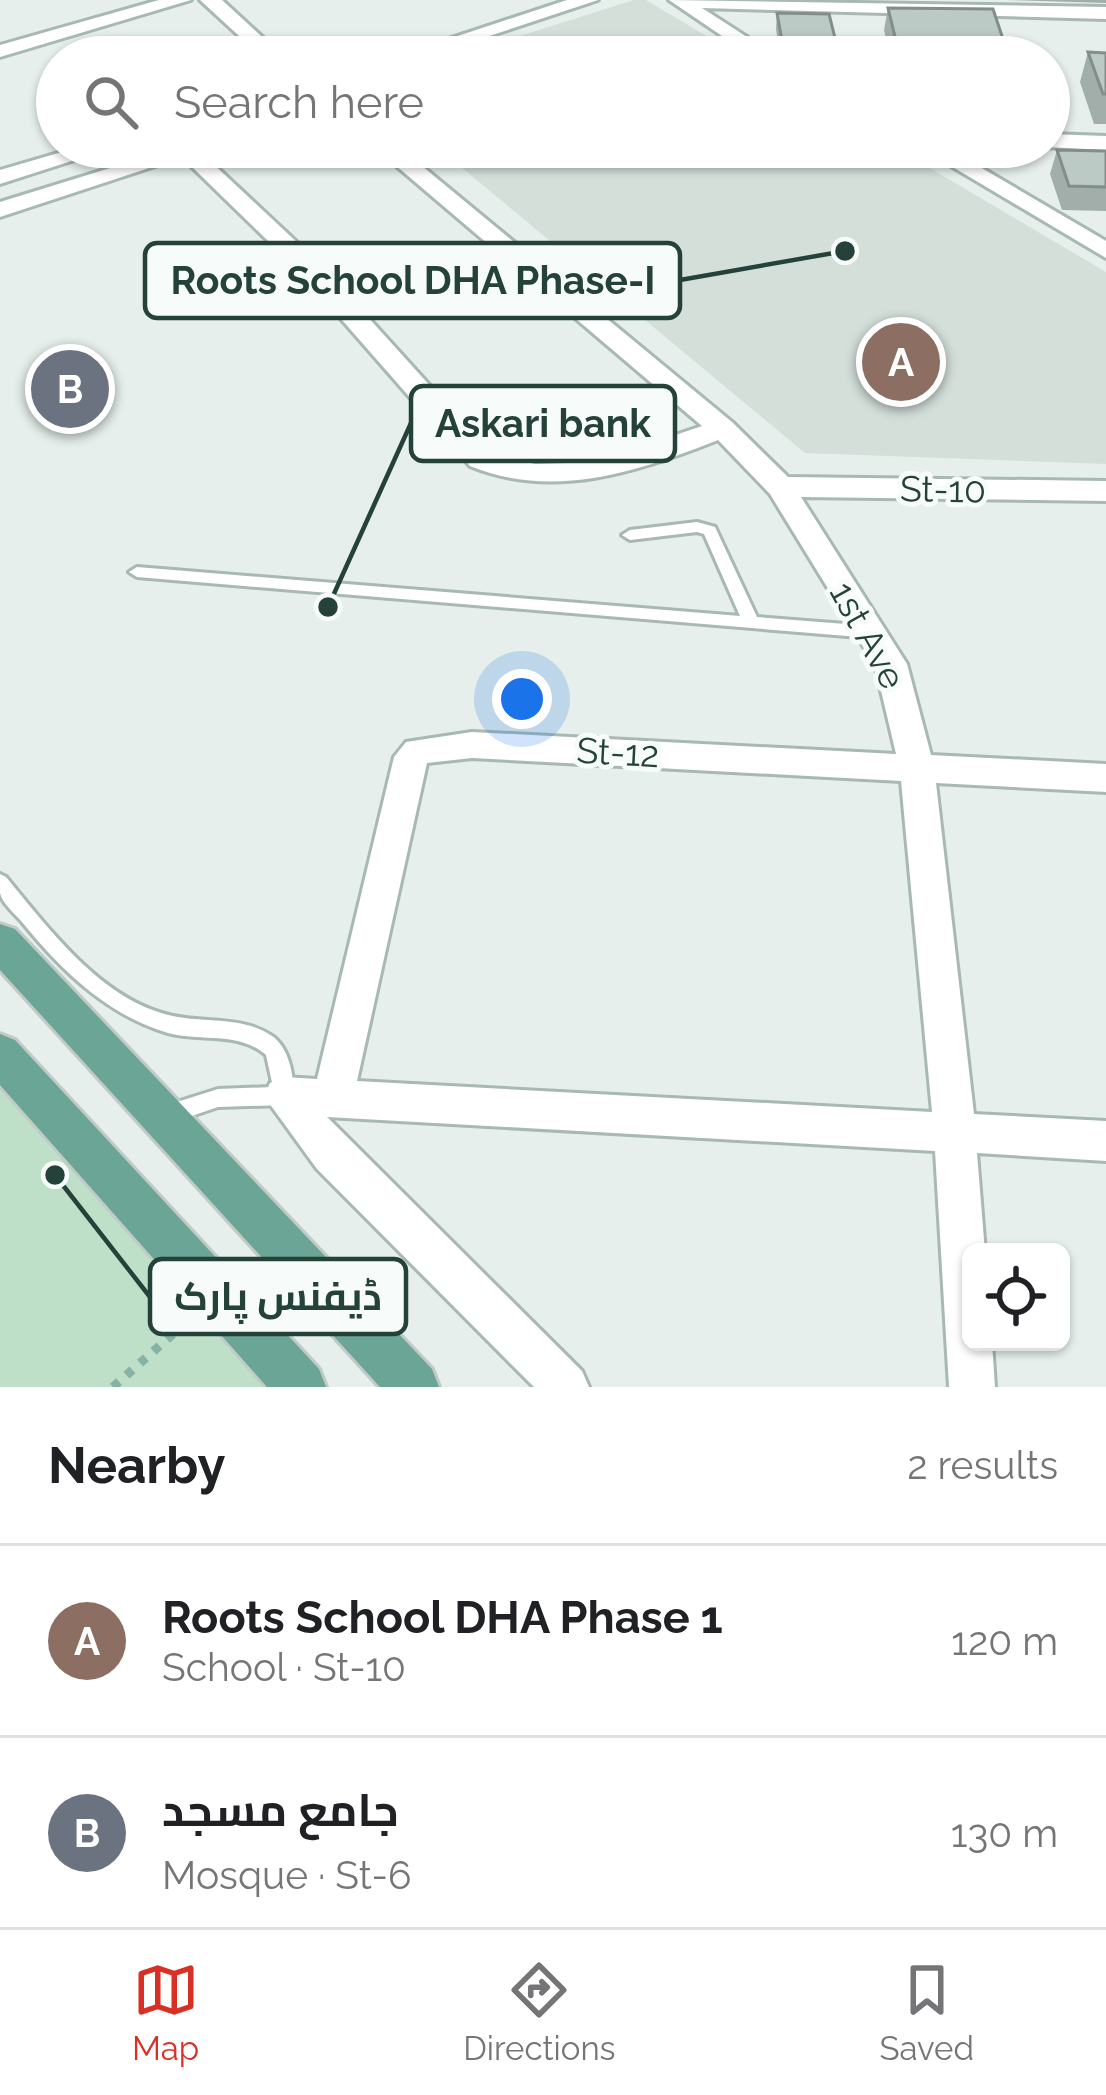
<!DOCTYPE html>
<html lang="en">
<head>
<meta charset="utf-8">
<style>
	body { margin:0; font-family:Raleway,Cairo,sans-serif; background:#f6f6f6; color:#202124 }
	.controls { position:absolute; right:36px; bottom:36px; display:grid; overflow:hidden; border-radius:18px; box-shadow:0 3px 9px #0004 }
	.controls button { width:108px; height:108px; display:grid; place-items:center; padding:0; border:0; border-bottom:3px solid #e0e0e0; background:#fff; color:#202124; font:60px sans-serif }
	.you { position:absolute; left:522px; top:699px; width:42px; height:42px; margin:-30px; border:9px solid #fff; border-radius:50%; background:#1a73e8; box-shadow:0 0 0 18px #1a73e833 }
	.badge { display:grid; place-items:center; width:78px; height:78px; border-radius:50%; background:#d93025; color:#fff; font-size:39px; font-weight:700 }
	.pin { position:absolute; translate:-50% -50%; border:6px solid #fff; box-shadow:0 3px 12px #0006 }
	.list { margin:0; padding:0; list-style:none }
	h2 { display:flex; justify-content:space-between; align-items:center; height:156px; margin:0; padding:0 48px; font-size:51px }
	h2 small { font-size:39px; font-weight:400; color:#757577 }
	.list li { display:grid; grid-template-columns:78px 1fr auto; gap:36px; align-items:center; box-sizing:border-box; height:192px; padding:0 48px; border-top:3px solid #e0e0e0 }
	.list b { display:block; font-size:45px; white-space:nowrap }
	.list p { margin:0; font-size:39px; white-space:nowrap; color:#757577 }
	.list em { font-size:39px; font-style:normal; color:#757577 }
	.icon { flex:none; width:66px; height:66px; fill:none; stroke:currentColor; stroke-width:2; stroke-linecap:round; stroke-linejoin:round }
	.map { position:relative; flex:none; width:1106px; height:1387px; overflow:hidden }
	.search { position:absolute; background:#fff; box-shadow:0 3px 9px #0004; left:36px; right:36px; top:36px; height:132px; display:flex; align-items:center; gap:30px; box-sizing:border-box; padding:0 42px; border-radius:66px; color:#757577; font-size:45px }
	.sheet { height:540px; background:#fff }
	nav { display:flex; justify-content:space-around; align-items:center; box-sizing:border-box; height:168px; border-top:3px solid #e0e0e0; background:#fff; font-size:33px; color:#757577 }
	nav a { display:grid; justify-items:center; gap:6px }
	nav .on { color:#d93025 }
	.map>svg:first-child { display:block }
</style>
</head>
<body>
<div class="map">
<svg width="1106" height="1387" viewBox="0 0 1106 1387">
	<rect width="100%" height="100%" fill="#e6efeb"/>
	<!-- built -->
	<g fill="#d4dfda">
		<polygon points="634,0 646,0 742,57 453,57"/>
		<polygon points="437,147 894,147 1106,272 1106,464 805,453"/>
	</g>
	<!-- green -->
	<polygon fill="#bfe0c8" points="0,1054 301,1387 0,1387"/>
	<g fill="none" stroke-linecap="round" stroke-linejoin="round">
		<defs>
			<g id="service">
				<polygon points="697,522 715,527 757,617 871,626 877,628 879,632 877,636 871,638 137,577 129,572 137,567 740,616 704,534 697,532 630,540 622,535 630,530"/>
				<path d="M0,874L6,877C50,930 102,1001 173,1016C205,1023 243,1016 272,1036C290,1048 297,1083 291,1103L284,1105L218,1107L168,1124L161,1121L158,1114L161,1107L218,1089L273,1087L266,1055C239,1031 200,1042 168,1033C107,1015 61,970 22,922C15,914 2,903 0,893C0,887 0,881 0,874Z"/>
			</g>
			<g id="minor">
				<polygon points="159,0 191,0 0,57 0,45"/>
				<polygon points="200,0 222,0 284,57 262,57"/>
				<polygon points="567,0 598,0 426,57 394,57"/>
				<polygon points="669,0 1106,7 1106,19 702,8 778,57 753,57"/>
				<polygon points="1049,134 1106,136 1106,150 1046,147"/>
				<polygon points="79,147 115,147 0,184 0,170"/>
				<polygon points="178,147 213,147 0,217 0,202"/>
				<path d="M374,147H399L732,422L788,477L1106,481V501L801,497L907,664L931,755L1106,764V792L936,783L974,1114L1106,1121V1161L977,1153L985,1252H971V1342H992L995,1387H949L935,1151L327,1117L582,1371L589,1387H534L317,1169L264,1096L270,1083L284,1077L317,1079L394,757L406,742L472,732L896,754L875,665L770,494L718,440C638,472 553,500 470,466L300,272L189,164L200,157L208,159L318,262L490,452L535,464L567,463L628,451L702,426ZM472,758L901,781L932,1112L357,1081L427,763Z"/>
				<polygon points="919,147 946,147 1106,241 1106,258"/>
			</g>
			<g id="primary">
				<polygon points="0,924 15,929 432,1369 439,1387 380,1387 0,970"/>
				<polygon points="0,1034 15,1040 319,1369 326,1387 267,1387 0,1085"/>
			</g>
		</defs>
		<!-- service casing -->
		<use href="#service" stroke="#a8b8b2" stroke-width="6"/>
		<!-- minor casing -->
		<use href="#minor" stroke="#a8b8b2" stroke-width="6"/>
		<!-- primary casing -->
		<use href="#primary" stroke="#c2cac8" stroke-width="6"/>
		<!-- path -->
		<polyline stroke="#86b3a5" stroke-width="9" stroke-dasharray="8 10" stroke-linecap="butt" points="113,1387 190,1319"/>
		<!-- service -->
		<use href="#service" fill="#fff" fill-rule="evenodd"/>
		<!-- minor -->
		<use href="#minor" fill="#fff" fill-rule="evenodd"/>
		<!-- primary -->
		<use href="#primary" fill="#6aa596" fill-rule="evenodd"/>
	</g>
	<!-- wall -->
	<g fill="#a1aea9">
		<polygon points="1006,0 1106,0 1106,3"/>
		<polygon points="888,8 1007,51 1006,57 890,57 884,30"/>
		<polygon points="777,13 837,46 835,57 780,57 776,29"/>
		<polygon points="1088,52 1106,53 1106,124 1094,124 1080,82"/>
		<polygon points="1057,150 1106,151 1106,211 1062,210 1050,174"/>
	</g>
	<!-- building -->
	<g fill="#bbcac4" stroke="#838d89" stroke-width="3">
		<polygon points="888,8 993,9 1007,51 951,50 953,57 900,57"/>
		<polygon points="777,13 829,14 837,46 783,46"/>
		<polygon points="1088,52 1106,53 1106,94 1103,94"/>
		<polygon points="1057,150 1106,151 1106,187 1069,186"/>
	</g>
	<g text-anchor="middle" stroke-width="10" stroke-linejoin="round" paint-order="stroke">
		<!-- street labels -->
		<g font-size="36" fill="#24423a" stroke="#f7fbf9">
			<text transform="translate(943 489) rotate(1)" y="13">St-10</text>
			<text transform="translate(868 635) rotate(61)" y="13">1st Ave</text>
			<text transform="translate(618 752) rotate(3)" y="13">St-12</text>
		</g>
	</g>
	<!-- callouts -->
	<path fill="none" stroke="#24423a" stroke-width="4.5" d="M845 251L680 280M328 607L411 423M55 1175L150 1297"/>
	<g fill="#24423a" stroke="#f7fbf9" stroke-width="4.5">
		<circle cx="845" cy="251" r="12"/>
		<circle cx="328" cy="607" r="12"/>
		<circle cx="55" cy="1175" r="12"/>
	</g>
	<g fill="#f7fbf9" stroke="#24423a" stroke-width="4.5">
		<rect x="145" y="243" width="535" height="75" rx="12"/>
		<rect x="411" y="386" width="264" height="75" rx="12"/>
		<rect x="150" y="1259" width="256" height="75" rx="12"/>
	</g>
	<g font-size="39" text-anchor="middle" font-weight="bold" fill="#24423a">
		<text x="413" y="294">Roots School DHA Phase-I</text>
		<text x="543" y="437">Askari bank</text>
		<text x="278" y="1310">ڈیفنس پارک</text>
	</g>
</svg>
<div class="controls">
<button><svg class="icon" aria-label="locate" viewBox="0 0 24 24"><circle cx="12" cy="12" r="6"/><path d="M12 2v4M12 18v4M2 12h4M18 12h4"/></svg></button>
</div>
<div class="you"></div>
<div class="pin badge" style="left:901px;top:362px;background:#8d6e63">A</div>
<div class="pin badge" style="left:70px;top:389px;background:#6b7280">B</div>
<div class="search"><svg class="icon" aria-label="search" viewBox="0 0 24 24"><circle cx="10" cy="10" r="6"/><path d="M15 15l6 6"/></svg>Search here</div>
</div>
<section class="sheet">
<h2>Nearby<small>2 results</small></h2>
<ul class="list">
<li><span class="badge" style="background:#8d6e63">A</span><div><b>Roots School DHA Phase 1</b><p>School · St-10</p></div><em>120 m</em></li>
<li><span class="badge" style="background:#6b7280">B</span><div><b>جامع مسجد</b><p>Mosque · St-6</p></div><em>130 m</em></li>
</ul>
</section>
<nav>
<a class="on"><svg class="icon" aria-label="map" viewBox="0 0 24 24"><path d="M3 6l6-2 6 2 6-2v14l-6 2-6-2-6 2zM9 4v14M15 6v14"/></svg>Map</a>
<a><svg class="icon" aria-label="directions" viewBox="0 0 24 24"><path d="M12 3l9 9-9 9-9-9zM9 14v-3h6M13 9l2 2-2 2"/></svg>Directions</a>
<a><svg class="icon" aria-label="saved" viewBox="0 0 24 24"><path d="M7 4h10v16l-5-4-5 4z"/></svg>Saved</a>
</nav>
</body>
</html>
